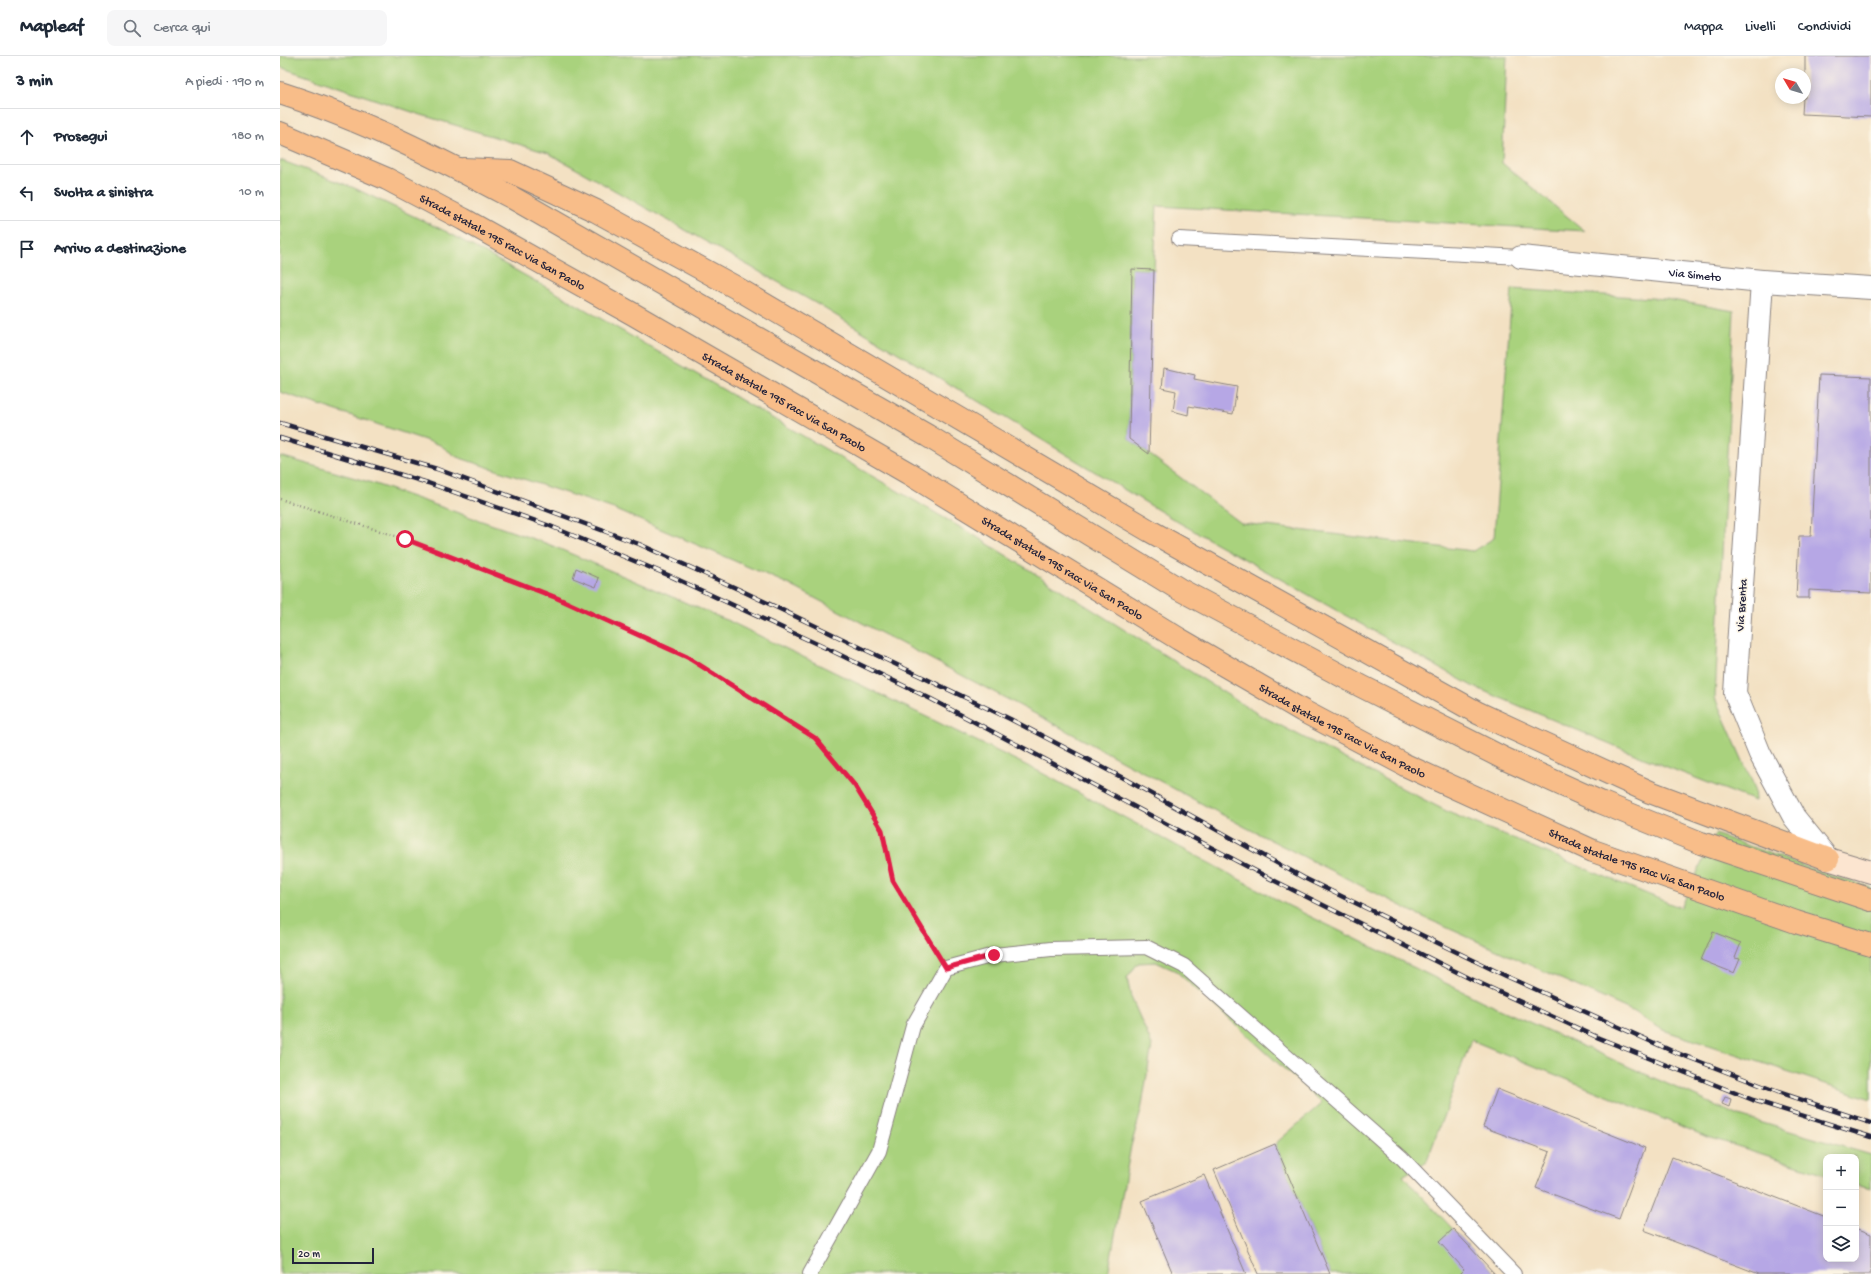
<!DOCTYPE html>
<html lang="it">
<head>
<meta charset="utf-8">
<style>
	body { margin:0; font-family:"Gochi Hand",sans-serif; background:#f6f6f7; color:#1f2937 }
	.controls { position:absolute; right:12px; bottom:12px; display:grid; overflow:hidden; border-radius:8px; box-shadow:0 2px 10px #0003 }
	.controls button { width:36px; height:36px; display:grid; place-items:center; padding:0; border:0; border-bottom:1px solid #e0e1e3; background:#fff; color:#1f2937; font:20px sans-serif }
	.compass { position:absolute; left:1495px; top:12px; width:36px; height:36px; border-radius:50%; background:#fff; box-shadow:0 2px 10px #0003; rotate:308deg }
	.scale { position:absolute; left:12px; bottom:10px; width:82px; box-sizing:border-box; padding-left:4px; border:2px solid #22223b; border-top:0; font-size:11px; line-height:14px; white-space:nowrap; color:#22223b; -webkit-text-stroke:3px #fcf5e5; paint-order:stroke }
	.stop { position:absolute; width:12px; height:12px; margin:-9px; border:3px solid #e11d48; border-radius:50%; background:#fff }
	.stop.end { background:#e11d48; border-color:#fff; box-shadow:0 1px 4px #0008 }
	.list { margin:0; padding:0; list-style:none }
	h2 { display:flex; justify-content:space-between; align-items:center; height:52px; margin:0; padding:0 16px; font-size:17px }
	h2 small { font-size:13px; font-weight:400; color:#747a83 }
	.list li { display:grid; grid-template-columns:26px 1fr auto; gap:12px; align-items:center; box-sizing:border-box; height:56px; padding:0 16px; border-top:1px solid #e0e1e3 }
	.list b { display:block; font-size:15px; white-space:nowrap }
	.list em { font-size:13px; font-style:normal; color:#747a83 }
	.icon { flex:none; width:22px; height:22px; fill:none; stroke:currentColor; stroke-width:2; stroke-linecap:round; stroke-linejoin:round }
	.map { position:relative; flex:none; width:1591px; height:1218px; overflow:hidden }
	header { display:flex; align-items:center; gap:24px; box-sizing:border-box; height:56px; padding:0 20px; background:#fff; border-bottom:1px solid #e0e1e3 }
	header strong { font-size:19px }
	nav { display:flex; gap:22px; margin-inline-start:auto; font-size:14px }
	.search { width:280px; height:36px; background:#f6f6f7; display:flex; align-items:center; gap:10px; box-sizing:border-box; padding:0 14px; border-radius:8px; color:#747a83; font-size:15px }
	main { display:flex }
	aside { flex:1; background:#fff }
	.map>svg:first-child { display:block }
</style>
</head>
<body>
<header>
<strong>Mapleaf</strong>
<div class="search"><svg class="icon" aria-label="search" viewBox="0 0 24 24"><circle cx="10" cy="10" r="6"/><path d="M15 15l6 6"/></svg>Cerca qui</div>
<nav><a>Mappa</a><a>Livelli</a><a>Condividi</a></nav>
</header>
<main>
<aside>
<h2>3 min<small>A piedi · 190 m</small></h2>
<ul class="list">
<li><svg class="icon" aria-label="ahead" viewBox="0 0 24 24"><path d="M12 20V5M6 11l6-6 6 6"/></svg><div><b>Prosegui</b></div><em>180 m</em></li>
<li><svg class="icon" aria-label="left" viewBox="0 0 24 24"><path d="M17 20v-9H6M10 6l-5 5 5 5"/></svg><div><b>Svolta a sinistra</b></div><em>10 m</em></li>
<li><svg class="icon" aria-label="arrive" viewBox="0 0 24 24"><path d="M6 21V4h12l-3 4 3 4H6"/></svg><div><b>Arrivo a destinazione</b></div></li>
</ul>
</aside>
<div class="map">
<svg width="1591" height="1218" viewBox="0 0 1591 1218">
	<rect width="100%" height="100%" fill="#fcf5e5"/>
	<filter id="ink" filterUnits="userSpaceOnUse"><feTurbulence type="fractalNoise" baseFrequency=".025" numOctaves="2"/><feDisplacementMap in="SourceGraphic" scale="8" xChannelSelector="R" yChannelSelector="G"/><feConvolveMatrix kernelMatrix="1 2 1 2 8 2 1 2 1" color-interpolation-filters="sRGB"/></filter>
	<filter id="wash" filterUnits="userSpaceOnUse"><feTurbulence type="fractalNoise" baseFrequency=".012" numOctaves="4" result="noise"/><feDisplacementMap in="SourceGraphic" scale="16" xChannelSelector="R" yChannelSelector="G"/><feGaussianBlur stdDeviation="0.9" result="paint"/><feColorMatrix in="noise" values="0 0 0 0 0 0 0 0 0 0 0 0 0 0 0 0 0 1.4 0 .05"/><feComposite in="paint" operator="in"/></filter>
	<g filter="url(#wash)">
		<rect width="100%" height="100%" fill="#f3e1c3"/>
		<!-- green -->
		<g fill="#a9d27d" stroke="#667a5c">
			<polygon points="0,0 1227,0 1222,107 1305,175 877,150 874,214 852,213 849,383 961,467 1193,495 1214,482 1232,233 1386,243 1454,255 1435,642 1474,730 1475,745 1364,702 1192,630 898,466 537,248 268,97 135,57 0,11"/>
			<polygon points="0,104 72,131 167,176 282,240 697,481 978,658 1170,757 1401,852 1435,778 1547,818 1591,832 1591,1043 1383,974 1352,955 1139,859 967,772 748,654 508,528 334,453 177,401 160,389 0,336"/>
			<polygon points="0,400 89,426 268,488 451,566 760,716 1007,849 1204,946 1459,1060 1591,1099 1591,1132 1576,1128 1576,1101 1546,1101 1546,1118 1425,1080 1191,984 1147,1105 1123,1120 1215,1218 1050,1218 995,1088 1042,1047 896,915 876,906 858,907 847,922 851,941 872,989 861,1055 851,1090 828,1218 0,1218"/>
		</g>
		<g id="blocks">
			<!-- building -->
			<g fill="#b6a7e5">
				<polygon points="1525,0 1591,0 1591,61 1522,58 1523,42 1525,42"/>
				<polygon points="852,213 874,214 869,398 849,383"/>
				<polygon points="884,312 915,319 914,323 957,331 953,358 909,350 908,359 893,355 896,335 882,332"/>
				<polygon points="1539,319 1591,321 1591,537 1529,534 1529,542 1516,542 1519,480 1531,480"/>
				<polygon points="296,512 319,522 316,531 293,522"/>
				<polygon points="1433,876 1461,887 1455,902 1460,903 1454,917 1421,904"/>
				<polygon points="1217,1033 1365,1092 1339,1163 1256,1132 1270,1096 1203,1071"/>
				<polygon points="1445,1041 1451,1043 1449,1051 1442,1048"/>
				<polygon points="995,1088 1050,1218 978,1218 934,1114"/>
				<polygon points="1392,1101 1546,1161 1546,1203 1576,1203 1576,1172 1591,1178 1591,1218 1479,1218 1364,1174"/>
				<polygon points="924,1119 966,1218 893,1218 862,1145"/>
				<polygon points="1173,1173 1215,1218 1179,1218 1184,1213 1159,1186"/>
			</g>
		</g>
	</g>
	<g filter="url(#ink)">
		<use href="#blocks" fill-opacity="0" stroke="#8a827f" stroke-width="1"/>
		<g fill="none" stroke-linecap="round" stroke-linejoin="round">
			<defs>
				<g id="lane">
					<polyline points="899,183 1241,201"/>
					<polyline points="530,1218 599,1095 633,970 666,912 714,899 771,893 866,891 904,910 1122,1102 1234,1218"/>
				</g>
				<g id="street">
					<path id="s1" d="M1241,201L1482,225L1591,232"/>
					<polyline points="1482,225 1455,637 1480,698 1514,761 1548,803"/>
				</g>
				<polyline id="secondary" points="1548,803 1591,816"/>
				<g id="highway">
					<path d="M0,37C81,63 158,102 233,142L648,380L899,533L1081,630L1225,703L1320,746L1421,787L1591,844"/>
					<path id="s2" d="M0,77L107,123L183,163L353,258L628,417L899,583L1023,655L1125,709L1313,795L1516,866L1591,889"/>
					<polyline points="183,113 230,115 316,155 455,231 870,475 1198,657 1370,736 1548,803"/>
				</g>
			</defs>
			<!-- lane casing -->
			<use href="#lane" stroke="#8a827f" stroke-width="16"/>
			<!-- street casing -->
			<use href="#street" stroke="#8a827f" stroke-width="24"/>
			<!-- secondary casing -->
			<use href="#secondary" stroke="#8a827f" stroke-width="24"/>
			<!-- highway casing -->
			<use href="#highway" stroke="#8a827f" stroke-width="24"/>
			<!-- path -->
			<polyline stroke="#8a827f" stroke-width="2.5" stroke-dasharray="1 3" stroke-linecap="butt" points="0,443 125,483 277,542 407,601 535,682 575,730 602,774 613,825 655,894"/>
			<!-- lane -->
			<use href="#lane" stroke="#fff" stroke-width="14"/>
			<!-- street -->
			<use href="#street" stroke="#fff" stroke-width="22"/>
			<!-- secondary -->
			<use href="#secondary" stroke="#fce5d0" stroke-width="22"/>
			<!-- highway -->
			<use href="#highway" stroke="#f8bd89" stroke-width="22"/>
			<defs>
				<g id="rail">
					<polyline points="0,367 157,413 359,488 458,533 730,663 843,722 1024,822 1226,920 1392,995 1498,1036 1591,1067"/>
					<polyline points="0,382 148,427 270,470 388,519 548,593 651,643 987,821 1191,923 1319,982 1473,1044 1591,1081"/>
				</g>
			</defs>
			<!-- rail casing -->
			<use href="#rail" stroke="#22223b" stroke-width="4.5"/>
			<!-- rail -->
			<use href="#rail" stroke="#fcf5e5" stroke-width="3" stroke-dasharray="9" stroke-linecap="butt"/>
		</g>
	</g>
	<g fill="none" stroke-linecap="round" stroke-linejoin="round" filter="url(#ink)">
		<!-- route -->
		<polyline stroke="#e11d48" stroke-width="5" points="125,483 277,542 407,601 535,682 575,730 602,774 613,825 666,912 714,899"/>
	</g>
	<g text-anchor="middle" stroke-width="3" stroke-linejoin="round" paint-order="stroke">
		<!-- street labels -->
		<g font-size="12" fill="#22223b" stroke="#fcf5e5">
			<text dy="4" stroke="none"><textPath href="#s2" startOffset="248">Strada statale 195 racc Via San Paolo</textPath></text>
			<text dy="4" stroke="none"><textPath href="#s1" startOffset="175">Via Simeto</textPath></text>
			<text dy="4" stroke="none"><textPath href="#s2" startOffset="572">Strada statale 195 racc Via San Paolo</textPath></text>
			<text dy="4" stroke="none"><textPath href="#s2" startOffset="896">Strada statale 195 racc Via San Paolo</textPath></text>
			<text transform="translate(1461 549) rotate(-86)" y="4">Via Brenta</text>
			<text dy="4" stroke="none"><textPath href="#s2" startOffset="1220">Strada statale 195 racc Via San Paolo</textPath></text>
			<text dy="4" stroke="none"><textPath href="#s2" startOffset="1544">Strada statale 195 racc Via San Paolo</textPath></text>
		</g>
	</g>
</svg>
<div class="controls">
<button>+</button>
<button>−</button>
<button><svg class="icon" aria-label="layers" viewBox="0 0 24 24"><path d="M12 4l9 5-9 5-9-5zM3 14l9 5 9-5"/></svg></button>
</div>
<svg class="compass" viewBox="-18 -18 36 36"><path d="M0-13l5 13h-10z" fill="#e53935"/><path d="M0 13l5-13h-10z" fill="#747a83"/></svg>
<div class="scale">20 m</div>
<div class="stop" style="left:125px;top:483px"></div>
<div class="stop end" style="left:714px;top:899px"></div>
</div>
</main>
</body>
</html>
